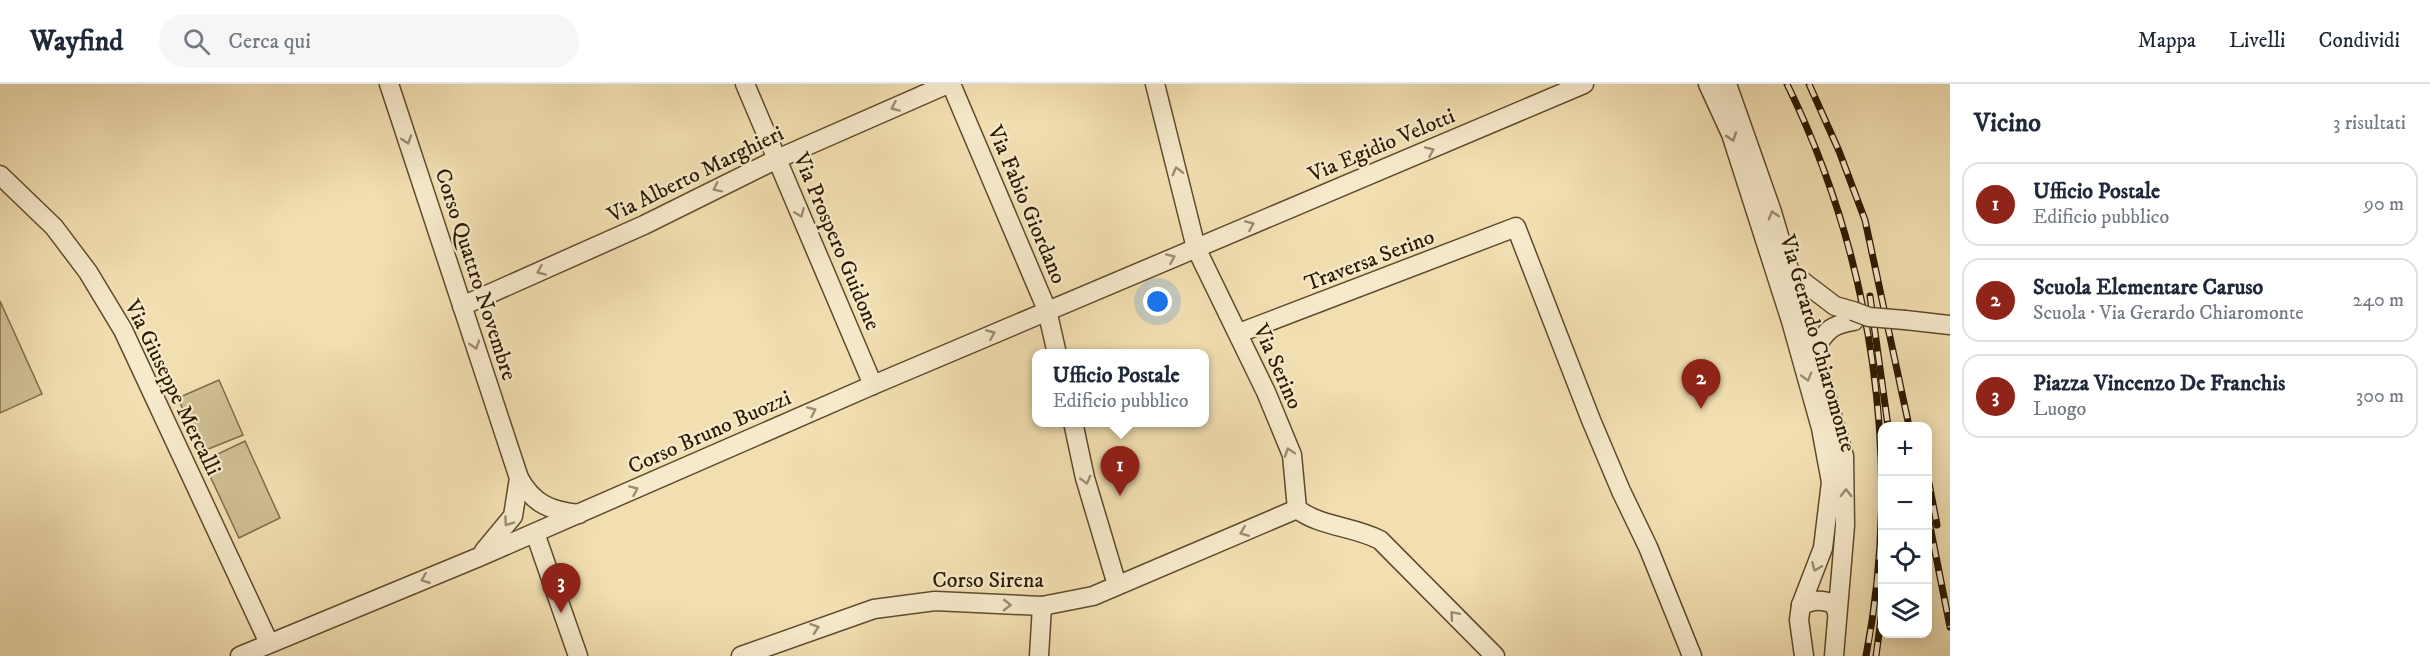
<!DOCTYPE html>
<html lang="it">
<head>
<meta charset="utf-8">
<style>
	body { margin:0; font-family:"IM FELL DW Pica",serif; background:#f6f6f7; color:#1f2937 }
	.controls { position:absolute; right:18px; bottom:18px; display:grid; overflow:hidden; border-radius:12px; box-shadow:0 3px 15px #0003 }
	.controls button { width:54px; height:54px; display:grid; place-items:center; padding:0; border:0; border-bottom:2px solid #e0e1e3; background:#fff; color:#1f2937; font:30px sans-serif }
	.you { position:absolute; left:1158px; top:218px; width:21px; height:21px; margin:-15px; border:4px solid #fff; border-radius:50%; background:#1a73e8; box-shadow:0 0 0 9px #1a73e833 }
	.badge { display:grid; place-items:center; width:39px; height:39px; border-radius:50%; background:#8f2418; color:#fff; font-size:20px; font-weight:700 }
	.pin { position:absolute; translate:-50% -50px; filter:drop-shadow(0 2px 3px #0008) }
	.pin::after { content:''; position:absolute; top:32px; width:21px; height:18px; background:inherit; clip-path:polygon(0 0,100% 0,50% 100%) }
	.popup { position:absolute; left:1032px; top:265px; width:177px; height:78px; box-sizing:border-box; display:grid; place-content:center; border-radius:12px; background:#fff; filter:drop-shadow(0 2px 4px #0005); font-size:20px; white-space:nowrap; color:#747a83 }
	.popup b { font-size:22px; color:#1f2937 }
	.popup::after { content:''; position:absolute; left:50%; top:100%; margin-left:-12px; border:12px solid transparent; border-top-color:#fff }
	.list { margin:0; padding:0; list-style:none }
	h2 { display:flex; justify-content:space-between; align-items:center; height:78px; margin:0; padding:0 24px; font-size:26px }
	h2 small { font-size:20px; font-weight:400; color:#747a83 }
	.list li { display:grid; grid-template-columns:39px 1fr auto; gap:18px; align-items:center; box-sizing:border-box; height:84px; margin:0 12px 12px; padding:0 12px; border:2px solid #e0e1e3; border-radius:18px }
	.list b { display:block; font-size:22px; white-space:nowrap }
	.list p { margin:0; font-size:20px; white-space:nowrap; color:#747a83 }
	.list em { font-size:20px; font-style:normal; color:#747a83 }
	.icon { flex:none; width:33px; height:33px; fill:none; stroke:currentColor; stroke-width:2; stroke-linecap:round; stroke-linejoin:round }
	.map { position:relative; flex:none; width:1950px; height:572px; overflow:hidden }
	header { display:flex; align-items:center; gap:36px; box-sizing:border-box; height:84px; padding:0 30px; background:#fff; border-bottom:2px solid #e0e1e3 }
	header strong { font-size:28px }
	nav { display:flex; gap:33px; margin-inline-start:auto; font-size:21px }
	.search { width:420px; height:54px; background:#f6f6f7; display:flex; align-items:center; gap:15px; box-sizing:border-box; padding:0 21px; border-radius:33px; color:#747a83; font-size:22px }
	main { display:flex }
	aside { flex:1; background:#fff }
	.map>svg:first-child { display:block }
</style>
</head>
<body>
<header>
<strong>Wayfind</strong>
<div class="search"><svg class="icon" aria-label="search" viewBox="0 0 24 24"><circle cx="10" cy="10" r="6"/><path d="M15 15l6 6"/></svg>Cerca qui</div>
<nav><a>Mappa</a><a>Livelli</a><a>Condividi</a></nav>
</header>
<main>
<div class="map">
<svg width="1950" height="572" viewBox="0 0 1950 572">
	<rect width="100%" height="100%" fill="#f2dfb1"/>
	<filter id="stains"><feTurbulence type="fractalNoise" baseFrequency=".00333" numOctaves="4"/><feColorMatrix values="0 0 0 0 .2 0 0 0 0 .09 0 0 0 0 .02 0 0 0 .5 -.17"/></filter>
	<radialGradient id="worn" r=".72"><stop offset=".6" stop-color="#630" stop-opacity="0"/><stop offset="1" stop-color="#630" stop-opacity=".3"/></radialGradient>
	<!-- green -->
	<g fill="#d0be93" stroke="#7e6c4a" stroke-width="1.5">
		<polygon points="0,217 42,310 0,329"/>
		<polygon points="219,296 243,351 201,368 178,314"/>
		<polygon points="245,357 280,434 239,454 203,377"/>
	</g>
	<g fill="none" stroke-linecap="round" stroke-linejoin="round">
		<defs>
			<g id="minor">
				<path d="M389,0L519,394C533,420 551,427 579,430"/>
				<polyline points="745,0 873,301"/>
				<polyline points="951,0 1047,226 1057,270"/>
				<polyline points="1155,0 1196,164 1266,308 1292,371 1297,425"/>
				<polyline points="1708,0 1731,50 1791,237 1821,344 1831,398 1823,464 1801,521 1799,536 1804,572"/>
				<polyline points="1727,0 1772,128 1844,372 1845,442 1834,572"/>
				<polyline points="0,91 54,143 88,188 123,246 269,559"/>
				<polyline points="1789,187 1835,222 1853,227"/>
				<polyline points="462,222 644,141 777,75 948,0"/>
				<polyline points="1905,236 1950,241"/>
				<polyline points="1239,249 1516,143 1591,336 1621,407 1648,463 1692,572"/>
				<path d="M1814,265C1828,245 1831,241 1854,237"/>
				<polyline points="1073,338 1085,394 1117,501"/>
				<path d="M1297,425C1321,443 1353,442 1380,456L1495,572"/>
				<polyline points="535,449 578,572"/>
				<polyline points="484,467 513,432 519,394"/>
				<path d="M1801,521C1814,516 1821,515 1834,520L1837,529"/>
				<polyline points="240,572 479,473 873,301 1584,0"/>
				<polyline points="741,572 874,525 935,517 1042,522 1093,512 1297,425"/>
				<polyline points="1039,572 1042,522"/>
			</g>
		</defs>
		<!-- minor casing -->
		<use href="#minor" stroke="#5e4b2c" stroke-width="21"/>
		<!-- minor -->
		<use href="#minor" stroke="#f7eacc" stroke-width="18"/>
		<defs>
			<g id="rail">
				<path d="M1787,0C1873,176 1903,380 1866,572"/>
				<polyline points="1809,0 1839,67 1865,136 1909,342"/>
				<polyline points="1870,212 1888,342"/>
				<polyline points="1928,394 1937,441"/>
				<polyline points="1928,432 1950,543"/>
				<polyline points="1876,572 1882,527"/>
			</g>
		</defs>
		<!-- rail casing -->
		<use href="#rail" stroke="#2c1a00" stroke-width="7"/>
		<!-- rail -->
		<use href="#rail" stroke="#f7eacc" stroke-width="4.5" stroke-dasharray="14" stroke-linecap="butt"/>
		<defs>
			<polyline id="minor-bridge" points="1853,227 1869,233 1905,236"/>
		</defs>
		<!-- minor-bridge casing -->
		<use href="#minor-bridge" stroke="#5e4b2c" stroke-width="21" stroke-linecap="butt"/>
		<!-- minor-bridge -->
		<use href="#minor-bridge" stroke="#f7eacc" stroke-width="18"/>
	</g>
	<!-- one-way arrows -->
	<defs><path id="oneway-chevron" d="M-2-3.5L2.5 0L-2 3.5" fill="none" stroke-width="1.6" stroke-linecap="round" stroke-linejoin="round" transform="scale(1.5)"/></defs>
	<g stroke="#9c8c70">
		<use href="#oneway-chevron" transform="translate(895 23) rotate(156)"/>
		<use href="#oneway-chevron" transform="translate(1732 53) rotate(71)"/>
		<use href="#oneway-chevron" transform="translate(407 56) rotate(72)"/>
		<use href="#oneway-chevron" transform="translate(1430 67) rotate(-23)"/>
		<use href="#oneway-chevron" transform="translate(1177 87) rotate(-104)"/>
		<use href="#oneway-chevron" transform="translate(717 104) rotate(154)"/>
		<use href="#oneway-chevron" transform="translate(800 129) rotate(67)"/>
		<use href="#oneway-chevron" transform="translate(1773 131) rotate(-107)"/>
		<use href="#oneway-chevron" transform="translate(1250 141) rotate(-23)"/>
		<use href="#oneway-chevron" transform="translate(1171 174) rotate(-23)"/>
		<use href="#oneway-chevron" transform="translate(541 187) rotate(156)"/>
		<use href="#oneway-chevron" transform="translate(991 250) rotate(-23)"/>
		<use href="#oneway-chevron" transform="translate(475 261) rotate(72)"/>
		<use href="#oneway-chevron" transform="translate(1807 293) rotate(74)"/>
		<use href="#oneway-chevron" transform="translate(812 327) rotate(-24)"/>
		<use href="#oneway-chevron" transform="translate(1289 368) rotate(-108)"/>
		<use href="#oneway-chevron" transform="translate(1086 396) rotate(75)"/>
		<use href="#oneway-chevron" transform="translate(634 406) rotate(-24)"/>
		<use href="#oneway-chevron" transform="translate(1846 409) rotate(-90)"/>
		<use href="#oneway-chevron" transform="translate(508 438) rotate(125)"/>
		<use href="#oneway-chevron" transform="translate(1244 448) rotate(158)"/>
		<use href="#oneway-chevron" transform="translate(1816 483) rotate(113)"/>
		<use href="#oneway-chevron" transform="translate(425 495) rotate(158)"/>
		<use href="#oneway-chevron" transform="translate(1007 521) rotate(1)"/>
		<use href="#oneway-chevron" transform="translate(1454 531) rotate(-131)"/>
		<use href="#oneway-chevron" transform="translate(815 544) rotate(-19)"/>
	</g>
	<g text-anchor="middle" stroke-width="4.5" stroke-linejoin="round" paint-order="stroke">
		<!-- street labels -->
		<g font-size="22" fill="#2c1a00" stroke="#f7eacc">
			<text transform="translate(1381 60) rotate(-23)" y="8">Via Egidio Velotti</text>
			<text transform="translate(695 89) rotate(-26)" y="8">Via Alberto Marghieri</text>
			<text transform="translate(1028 120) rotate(67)" y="8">Via Fabio Giordano</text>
			<text transform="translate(838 157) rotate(67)" y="8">Via Prospero Guidone</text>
			<text transform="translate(1369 175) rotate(-21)" y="8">Traversa Serino</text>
			<text transform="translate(477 190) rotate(72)" y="8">Corso Quattro Novembre</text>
			<text transform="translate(1819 259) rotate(74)" y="8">Via Gerardo Chiaromonte</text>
			<text transform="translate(1279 282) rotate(66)" y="8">Via Serino</text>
			<text transform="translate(174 303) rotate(64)" y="8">Via Giuseppe Mercalli</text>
			<text transform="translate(709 347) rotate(-24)" y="8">Corso Bruno Buozzi</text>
			<text x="988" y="503">Corso Sirena</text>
		</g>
	</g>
	<rect width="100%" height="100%" filter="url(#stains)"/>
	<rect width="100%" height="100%" fill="url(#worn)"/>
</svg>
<div class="controls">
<button>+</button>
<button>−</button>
<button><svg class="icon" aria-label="locate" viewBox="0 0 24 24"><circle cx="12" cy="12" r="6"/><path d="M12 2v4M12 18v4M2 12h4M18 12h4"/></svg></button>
<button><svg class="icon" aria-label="layers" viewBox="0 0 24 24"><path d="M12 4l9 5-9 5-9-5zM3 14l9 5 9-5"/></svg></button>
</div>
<div class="you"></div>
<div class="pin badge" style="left:1120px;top:412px">1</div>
<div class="popup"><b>Ufficio Postale</b>Edificio pubblico</div>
<div class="pin badge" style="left:1701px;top:325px">2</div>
<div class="pin badge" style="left:561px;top:529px">3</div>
</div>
<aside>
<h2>Vicino<small>3 risultati</small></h2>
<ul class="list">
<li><span class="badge">1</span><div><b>Ufficio Postale</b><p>Edificio pubblico</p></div><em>90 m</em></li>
<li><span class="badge">2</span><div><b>Scuola Elementare Caruso</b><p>Scuola · Via Gerardo Chiaromonte</p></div><em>240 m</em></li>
<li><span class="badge">3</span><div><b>Piazza Vincenzo De Franchis</b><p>Luogo</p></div><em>300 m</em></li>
</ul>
</aside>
</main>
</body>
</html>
